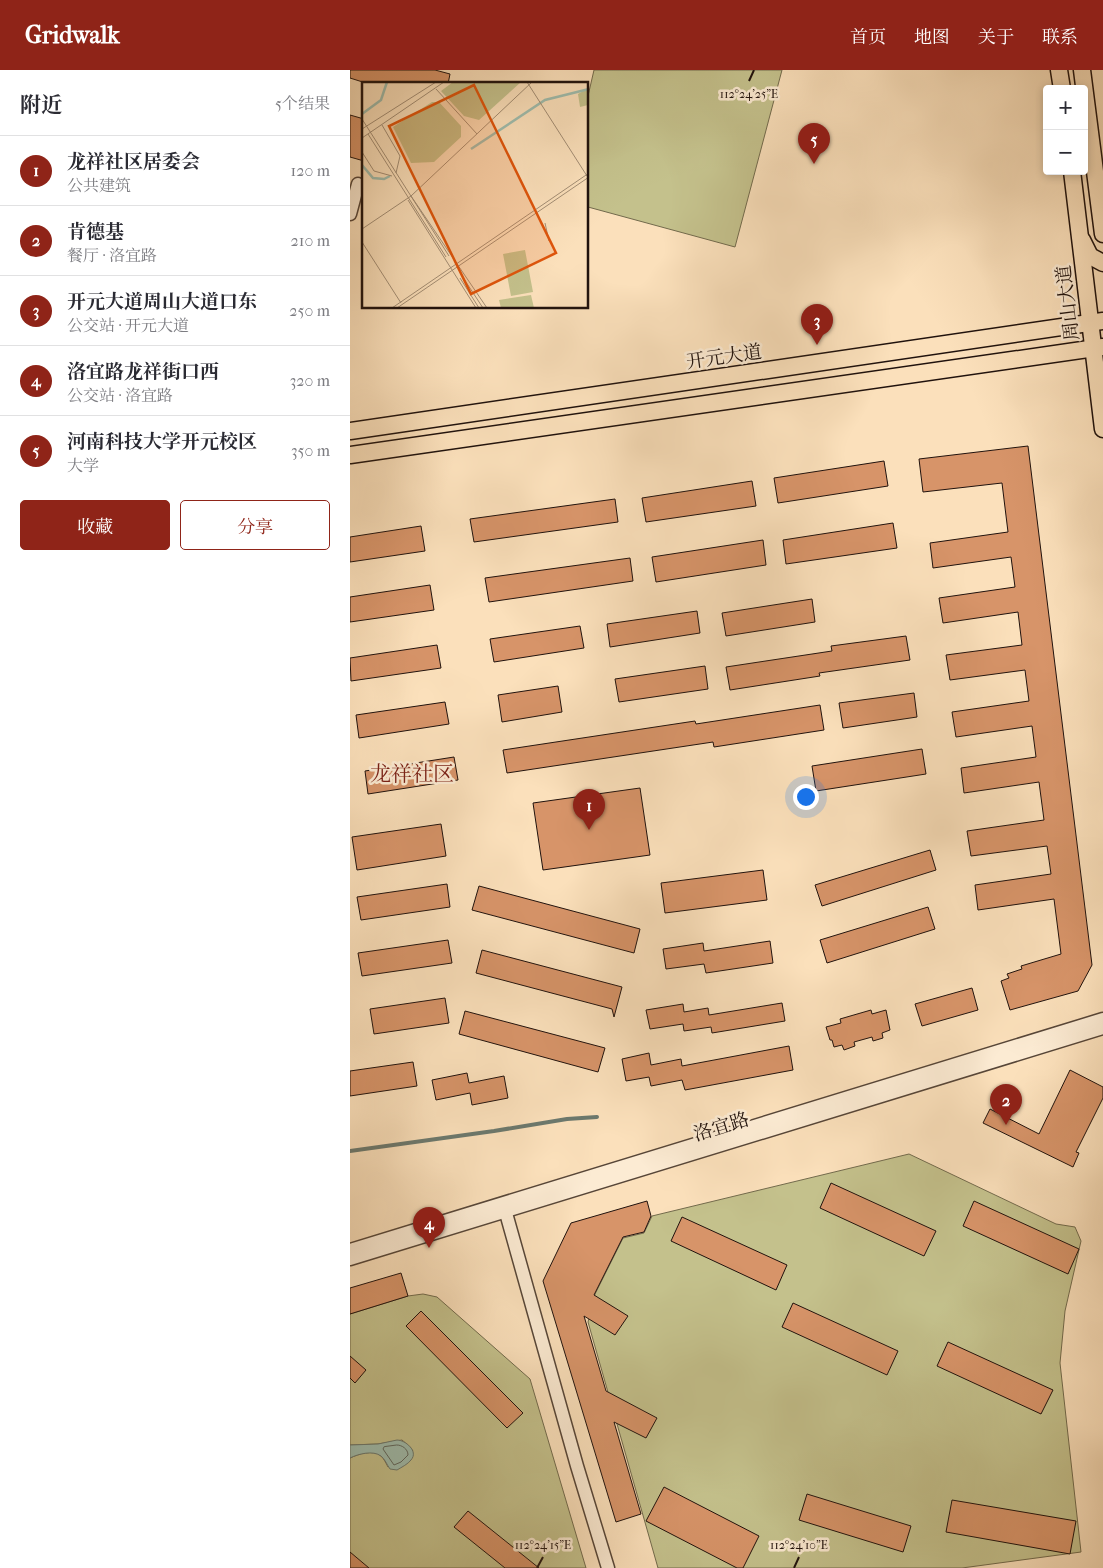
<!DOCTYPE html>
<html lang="zh">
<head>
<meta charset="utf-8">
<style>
	body { margin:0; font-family:"IM FELL French Canon","Noto Serif SC",serif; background:#f7f7f7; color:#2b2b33 }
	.controls { position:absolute; right:15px; top:15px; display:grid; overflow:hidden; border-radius:5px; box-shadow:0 2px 8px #0003 }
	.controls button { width:45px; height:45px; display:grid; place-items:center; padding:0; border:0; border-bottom:1px solid #e1e1e2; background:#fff; color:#2b2b33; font:25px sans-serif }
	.you { position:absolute; left:455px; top:726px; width:18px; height:18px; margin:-12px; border:4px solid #fff; border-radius:50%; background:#1a73e8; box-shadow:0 0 0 8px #1a73e833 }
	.badge { display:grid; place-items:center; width:32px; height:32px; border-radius:50%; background:#8f2418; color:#fff; font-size:16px; font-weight:700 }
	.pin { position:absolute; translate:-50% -41px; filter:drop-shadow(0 1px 2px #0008) }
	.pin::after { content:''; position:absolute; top:26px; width:18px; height:15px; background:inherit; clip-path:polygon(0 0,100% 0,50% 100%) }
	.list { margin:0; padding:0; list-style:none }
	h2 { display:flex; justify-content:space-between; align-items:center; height:65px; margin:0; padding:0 20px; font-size:21px }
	h2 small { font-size:16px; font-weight:400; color:#7c7c81 }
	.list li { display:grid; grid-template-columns:32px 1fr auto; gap:15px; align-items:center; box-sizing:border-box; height:70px; padding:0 20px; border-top:1px solid #e1e1e2 }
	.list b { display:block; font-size:19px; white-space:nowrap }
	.list p { margin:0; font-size:16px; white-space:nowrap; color:#7c7c81 }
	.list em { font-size:16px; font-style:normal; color:#7c7c81 }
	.actions { display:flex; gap:10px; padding:15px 20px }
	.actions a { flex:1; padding:11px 0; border:1px solid #8f2418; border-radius:5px; text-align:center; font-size:18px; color:#8f2418 }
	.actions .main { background:#8f2418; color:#fff }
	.map { position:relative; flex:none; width:753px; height:1498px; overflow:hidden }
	header { display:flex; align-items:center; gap:30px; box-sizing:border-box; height:70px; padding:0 25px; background:#8f2418; color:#fff }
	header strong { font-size:24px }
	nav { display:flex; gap:28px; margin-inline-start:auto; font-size:18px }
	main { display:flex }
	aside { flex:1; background:#fff }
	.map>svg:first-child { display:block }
</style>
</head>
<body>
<header>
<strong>Gridwalk</strong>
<nav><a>首页</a><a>地图</a><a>关于</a><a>联系</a></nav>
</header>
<main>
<aside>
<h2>附近<small>5个结果</small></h2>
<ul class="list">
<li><span class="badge">1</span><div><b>龙祥社区居委会</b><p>公共建筑</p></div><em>120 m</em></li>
<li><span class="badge">2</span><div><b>肯德基</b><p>餐厅 · 洛宜路</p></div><em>210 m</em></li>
<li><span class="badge">3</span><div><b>开元大道周山大道口东</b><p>公交站 · 开元大道</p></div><em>250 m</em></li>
<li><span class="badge">4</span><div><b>洛宜路龙祥街口西</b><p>公交站 · 洛宜路</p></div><em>320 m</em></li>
<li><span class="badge">5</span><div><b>河南科技大学开元校区</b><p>大学</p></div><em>350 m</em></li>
</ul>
<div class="actions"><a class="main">收藏</a><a>分享</a></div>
</aside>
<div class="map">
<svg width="753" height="1498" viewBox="0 0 753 1498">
	<rect width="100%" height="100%" fill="#fbe0bb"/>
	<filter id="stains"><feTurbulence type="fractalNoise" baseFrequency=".004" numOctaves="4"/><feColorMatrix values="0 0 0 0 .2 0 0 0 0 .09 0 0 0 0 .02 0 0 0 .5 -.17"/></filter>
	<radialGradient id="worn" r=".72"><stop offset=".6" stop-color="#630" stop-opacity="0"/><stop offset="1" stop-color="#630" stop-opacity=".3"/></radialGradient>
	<!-- green -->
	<g fill="#c4c18c" stroke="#726a4c">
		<polygon points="244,0 432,0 385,177 238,137 238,26"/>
		<polygon points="559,1084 706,1154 725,1157 731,1171 715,1241 710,1293 731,1482 612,1498 308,1498 238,1252 245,1224 273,1168 294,1163 302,1146"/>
		<path d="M73,1224L87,1227L180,1309L236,1498H0V1388C8,1384 24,1379 31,1386C34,1389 36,1393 38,1397L63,1381L59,1376L52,1370L28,1374L0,1375V1244L58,1226Z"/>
	</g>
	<!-- water -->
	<path fill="#9fbdae" stroke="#6c796e" d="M47,1370C55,1370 69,1381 61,1390C58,1394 52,1397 47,1400L40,1399C37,1395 35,1389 31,1386C23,1380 8,1384 0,1388V1375L28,1374Z"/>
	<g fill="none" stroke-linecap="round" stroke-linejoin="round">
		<!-- shore -->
		<path stroke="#60685e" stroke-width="1" d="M47,1375C52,1375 58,1379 58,1385L51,1392L44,1395L33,1379L34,1377Z"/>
		<!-- stream -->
		<polyline stroke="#6c796e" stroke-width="4" points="0,1081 144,1061 217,1049 247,1047"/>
	</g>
	<!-- building -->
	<g fill="#d79469" stroke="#20120d">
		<polygon points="0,0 85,0 100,4 98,14 19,14 0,8"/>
		<polygon points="0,45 14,49 14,91 0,87"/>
		<polygon points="678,376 742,895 728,921 660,940 651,911 659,908 657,904 672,899 671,896 711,884 704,829 628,840 625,815 701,804 697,776 621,786 617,761 694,750 689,712 614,723 611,698 686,687 682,656 606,667 602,642 679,631 675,600 600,610 596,585 672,575 668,542 593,553 589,528 665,517 661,487 583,498 580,473 658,462 652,413 573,422 569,389"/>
		<polygon points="534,391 538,416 428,433 424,408"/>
		<polygon points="402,411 406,436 296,452 292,428"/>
		<polygon points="265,429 268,452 124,472 120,449"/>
		<polygon points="543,453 547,478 436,494 433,470"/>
		<polygon points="71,456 75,481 0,492 0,467"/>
		<polygon points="413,470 416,495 306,512 302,487"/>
		<polygon points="280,488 283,511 139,532 135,508"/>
		<polygon points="80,515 84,540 0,552 0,527"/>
		<polygon points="462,529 465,552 376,566 372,543"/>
		<polygon points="347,541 350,563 260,577 257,554"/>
		<polygon points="230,556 234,578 144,592 140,569"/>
		<polygon points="556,566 560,590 469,603 470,606 380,620 376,597 482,581 481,576"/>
		<polygon points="87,575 91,598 1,611 0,588"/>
		<polygon points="355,596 358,619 269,632 265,609"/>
		<polygon points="208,616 212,642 152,652 148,625"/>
		<polygon points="564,623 567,647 493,658 489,633"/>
		<polygon points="95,632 99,654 9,668 6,645"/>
		<polygon points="470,635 474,660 364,677 363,672 157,703 153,680 345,651 346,654"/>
		<polygon points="572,679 576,704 466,721 462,696"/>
		<polygon points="104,687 108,710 18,724 15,701"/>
		<polygon points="290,718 300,785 193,800 183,733"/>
		<polygon points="91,754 96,786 7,800 2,767"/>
		<polygon points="580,780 586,800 472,836 465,815"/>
		<polygon points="413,800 417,830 315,843 311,813"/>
		<polygon points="97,814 100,837 11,850 7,827"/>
		<polygon points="129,816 290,859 284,883 122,840"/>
		<polygon points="578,837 585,859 477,893 470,870"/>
		<polygon points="98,870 102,893 12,906 8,883"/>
		<polygon points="420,871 423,893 356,903 354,894 316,899 313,879 353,873 354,881"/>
		<polygon points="132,880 272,917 264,947 262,939 126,903"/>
		<polygon points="622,918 628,940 572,956 565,934"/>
		<polygon points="95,928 99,953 24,964 20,939"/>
		<polygon points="432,933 435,951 362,963 361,957 334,961 333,954 300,959 296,940 333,934 334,942 358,938 359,945"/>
		<polygon points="521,940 522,944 536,940 540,960 532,963 533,968 523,971 522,967 504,972 505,976 494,980 492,975 484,977 482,970 480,970 476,957 491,953 490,949"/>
		<polygon points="115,941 255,978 248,1002 109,964"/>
		<polygon points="439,976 443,1000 335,1020 332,1010 301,1016 299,1007 276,1011 272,989 299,983 301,995 331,989 332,996"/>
		<polygon points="63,992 67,1016 0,1026 0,1001"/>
		<polygon points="720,1000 753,1017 753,1028 726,1082 729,1083 723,1097 633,1053 640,1039 689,1064"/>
		<polygon points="117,1003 119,1013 154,1006 158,1028 122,1035 120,1023 86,1030 82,1010"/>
		<polygon points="481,1113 586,1161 574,1186 470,1138"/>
		<polygon points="297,1131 301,1146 294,1162 273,1167 244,1225 278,1246 265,1265 234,1246 256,1321 307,1348 296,1368 264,1352 291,1444 266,1452 193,1211 221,1153"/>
		<polygon points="624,1131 729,1179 718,1204 613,1156"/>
		<polygon points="332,1147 437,1195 426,1220 321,1171"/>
		<polygon points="51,1203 58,1226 0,1244 0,1218"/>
		<polygon points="443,1233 548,1281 537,1305 432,1257"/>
		<polygon points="71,1241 173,1343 157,1358 56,1256"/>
		<polygon points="598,1272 703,1320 691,1344 587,1296"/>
		<polygon points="0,1286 16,1300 5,1313 0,1308"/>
		<polygon points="314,1417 409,1466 393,1498 387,1498 296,1451"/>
		<polygon points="457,1424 561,1456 553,1482 449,1450"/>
		<polygon points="602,1430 726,1451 720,1484 596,1462"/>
		<polygon points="118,1441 189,1498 155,1498 104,1457"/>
		<polygon points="0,1482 19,1498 0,1498"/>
	</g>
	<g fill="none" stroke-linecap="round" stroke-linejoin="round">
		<defs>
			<g id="minor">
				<polyline points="0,144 8,114"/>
				<polyline points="154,1136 227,1396 258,1498"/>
				<polyline points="0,1180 753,949"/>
				<polyline points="0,1189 753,958"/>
			</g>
			<g id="major">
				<polyline points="709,0 712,19"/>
				<polyline points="732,0 753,164"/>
				<polyline points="722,101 753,359"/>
				<polyline points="732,170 740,186 753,193"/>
				<polyline points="0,361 753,251"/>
				<polyline points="0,385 753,277"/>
			</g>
		</defs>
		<!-- minor casing -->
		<use href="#minor" stroke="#574638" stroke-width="15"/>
		<!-- major casing -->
		<use href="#major" stroke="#20120d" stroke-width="19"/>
		<!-- minor -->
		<use href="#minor" stroke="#fcebd3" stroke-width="12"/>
		<!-- major -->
		<use href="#major" stroke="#fbe0bb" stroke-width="16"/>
	</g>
	<!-- ticks -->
	<path fill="none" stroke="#20120d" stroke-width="2" d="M399,11L404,0M187,1498L193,1487M444,1498L449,1487"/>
	<g text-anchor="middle" stroke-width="5" stroke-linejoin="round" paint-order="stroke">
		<!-- street labels -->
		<g font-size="19" fill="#20120d" stroke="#fcebd3">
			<text transform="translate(717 233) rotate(-97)" y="7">周山大道</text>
			<text transform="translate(374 286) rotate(-8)" y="7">开元大道</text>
			<text transform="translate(371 1056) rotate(-17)" y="7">洛宜路</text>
		</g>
		<!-- quarter labels -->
		<g font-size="21" fill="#7a1f14" stroke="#fcebd3">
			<text x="62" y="711">龙祥社区</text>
		</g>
	</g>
	<!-- overview -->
	<g transform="translate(12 12)">
		<rect width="226" height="226" fill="#fbe0bb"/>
		<path d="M91,0L134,1L159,0L117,38L102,34L79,9ZM223,8H226V23L218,25L216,12ZM70,20H77L99,44V55L72,80L49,81L31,45ZM163,168L171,210L149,214L141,172ZM169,213L172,226H139L137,218Z" fill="#c4c18c"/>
		<path fill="none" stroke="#9fbdae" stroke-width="2.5" d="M0,32L19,18L25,0M109,67L183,18L227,7M0,83L11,96L22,97L28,94"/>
		<path fill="none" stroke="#a38e75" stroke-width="1" d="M165,0L225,94M74,7L115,52M0,37L87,174M20,43L38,74L34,91M0,47L74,0M6,52L84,175M0,56L82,0M0,70L12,89L30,94M49,114L125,226M46,118L114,226M183,141L187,159M0,147L49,114L170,0M0,160L39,221M100,194L121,226M98,196L117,226M30,226L227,91M35,226L227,95"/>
		<path fill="#de550c" fill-opacity="0.15" stroke="#de550c" stroke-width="2.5" d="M112,3L194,171L109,212L27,44Z"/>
		<rect width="226" height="226" fill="none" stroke="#20120d" stroke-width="2.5"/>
	</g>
	<g font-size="12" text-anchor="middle" fill="#20120d" stroke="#fcebd3" stroke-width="5" stroke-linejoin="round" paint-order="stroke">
		<text x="399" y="28">112°24'25"E</text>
		<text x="193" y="1479">112°24'15"E</text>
		<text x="449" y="1479">112°24'10"E</text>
	</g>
	<rect width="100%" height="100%" filter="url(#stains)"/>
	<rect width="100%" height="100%" fill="url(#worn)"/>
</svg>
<div class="controls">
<button>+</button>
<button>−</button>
</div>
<div class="you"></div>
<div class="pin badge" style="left:239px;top:760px">1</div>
<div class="pin badge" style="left:656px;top:1055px">2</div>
<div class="pin badge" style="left:467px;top:275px">3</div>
<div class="pin badge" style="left:79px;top:1178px">4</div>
<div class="pin badge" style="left:464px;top:94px">5</div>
</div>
</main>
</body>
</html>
